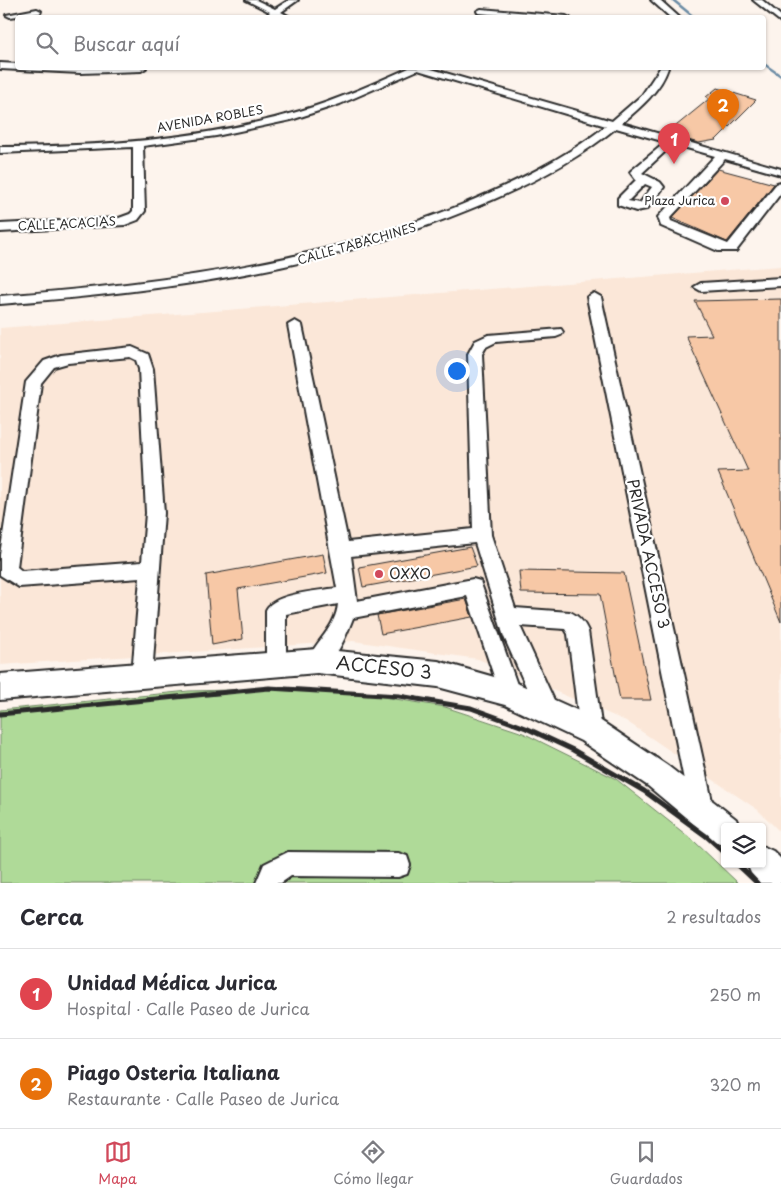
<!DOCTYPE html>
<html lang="es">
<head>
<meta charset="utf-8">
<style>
	body { margin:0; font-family:"Playpen Sans",sans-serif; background:#f2f2f3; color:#2b2b33 }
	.controls { position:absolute; right:15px; bottom:15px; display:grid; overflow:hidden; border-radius:5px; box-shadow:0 1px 4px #0004 }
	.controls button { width:45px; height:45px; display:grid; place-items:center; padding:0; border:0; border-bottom:1px solid #e1e1e2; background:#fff; color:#2b2b33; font:25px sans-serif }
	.you { position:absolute; left:456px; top:370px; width:18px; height:18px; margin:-12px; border:4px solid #fff; border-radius:50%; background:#1a73e8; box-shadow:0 0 0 8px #1a73e833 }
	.badge { display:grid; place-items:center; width:32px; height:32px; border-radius:50%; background:#d1495b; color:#fff; font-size:16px; font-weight:700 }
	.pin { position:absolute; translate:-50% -41px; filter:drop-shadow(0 1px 2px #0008) }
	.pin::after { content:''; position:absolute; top:26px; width:18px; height:15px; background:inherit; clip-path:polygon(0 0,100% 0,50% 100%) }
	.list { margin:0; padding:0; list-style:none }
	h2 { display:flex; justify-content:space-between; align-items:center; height:65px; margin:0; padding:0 20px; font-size:21px }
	h2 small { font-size:16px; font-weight:400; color:#7c7c81 }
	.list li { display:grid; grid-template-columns:32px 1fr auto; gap:15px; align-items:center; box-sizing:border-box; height:90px; padding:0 20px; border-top:1px solid #e1e1e2 }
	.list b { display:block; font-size:19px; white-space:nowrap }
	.list p { margin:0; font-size:16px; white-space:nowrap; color:#7c7c81 }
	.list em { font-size:16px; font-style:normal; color:#7c7c81 }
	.icon { flex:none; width:28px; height:28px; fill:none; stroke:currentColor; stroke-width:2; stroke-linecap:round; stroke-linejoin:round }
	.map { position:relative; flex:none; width:781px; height:883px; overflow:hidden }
	.search { position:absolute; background:#fff; box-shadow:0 1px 4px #0004; left:15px; right:15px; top:15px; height:55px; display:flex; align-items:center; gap:12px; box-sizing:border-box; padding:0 18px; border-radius:5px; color:#7c7c81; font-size:19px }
	.sheet { height:245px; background:#fff }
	nav { display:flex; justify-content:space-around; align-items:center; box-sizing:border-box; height:70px; border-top:1px solid #e1e1e2; background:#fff; font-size:14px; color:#7c7c81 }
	nav a { display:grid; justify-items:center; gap:2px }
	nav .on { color:#d1495b }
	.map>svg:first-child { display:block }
</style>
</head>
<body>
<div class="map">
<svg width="781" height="883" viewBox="0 0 781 883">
	<rect width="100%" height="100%" fill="#fdf4ed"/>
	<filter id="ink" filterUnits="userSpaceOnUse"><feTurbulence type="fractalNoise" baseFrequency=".02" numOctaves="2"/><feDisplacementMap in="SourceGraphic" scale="10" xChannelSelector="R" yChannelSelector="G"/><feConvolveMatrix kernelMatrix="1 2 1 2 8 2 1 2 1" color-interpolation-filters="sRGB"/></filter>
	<g filter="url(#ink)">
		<!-- built -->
		<polygon fill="#fbe7d8" points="781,266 781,833 758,810 626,721 478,659 353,641 0,665 0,328"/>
		<!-- green -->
		<polygon fill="#afda98" stroke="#6d8262" points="275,689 352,692 445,707 523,733 616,779 695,842 738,883 0,883 0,710 189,691"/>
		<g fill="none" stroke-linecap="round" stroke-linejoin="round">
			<!-- stream -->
			<g stroke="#6c8ca5" stroke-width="2.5">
				<polyline points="673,0 695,18"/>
				<polyline points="764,64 781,76"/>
			</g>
		</g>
		<!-- building -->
		<g fill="#f7c8a6" stroke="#2b2b2b">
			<polygon points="717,88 756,100 716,140 699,143 680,138 682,134 671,130 709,99 706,97"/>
			<polygon points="718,169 774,184 727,242 672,218"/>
			<polygon points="781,299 781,622 718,472 748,471 686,336 712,335 695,301"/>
			<polygon points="470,547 477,566 363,587 359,567"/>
			<polygon points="323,554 327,573 238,589 243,639 212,645 206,575"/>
			<polygon points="519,571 624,573 651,700 620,700 600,594 521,593"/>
			<polygon points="466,599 472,617 381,634 377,615"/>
		</g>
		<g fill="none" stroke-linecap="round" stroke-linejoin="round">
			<defs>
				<g id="minor">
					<polygon points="246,0 256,0 275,9 289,0 298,0 281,12 292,18 276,15 264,18 270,12"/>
					<polygon points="651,0 660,0 680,18 671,18"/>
					<polygon points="753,0 762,0 781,16 781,22"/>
					<polygon points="37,9 41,11 40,13 10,17 6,15"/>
					<polygon points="481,9 566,16 570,18 531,18 478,13 477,11"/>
					<polygon points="0,63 18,64 18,68 146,68 141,71 80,73 0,69"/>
					<path d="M409,68H428L612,121L642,95L660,68H668C661,90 640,108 622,123L781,169V175L725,159L670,218L671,221L728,244L777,183L781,182V193L736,251H718L661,226L658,217L715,156L616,128C572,164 521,189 468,210C319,271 160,292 0,304V296C158,284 313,264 461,205C512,184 562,160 606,126L418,70L340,104L291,120L216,136L143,146L145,211L138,220L125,225L0,232V224L119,218L130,214L133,211V147L0,153V147C100,146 203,140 300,111C337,100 373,84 409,68Z"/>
					<path d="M666,142L671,145L670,147L642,173L660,182L664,187L647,209L636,211L618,205V198L636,180L630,172L632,170ZM645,184L652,187L640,203L628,201Z"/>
					<polygon points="781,278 781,286 701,291 694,287 701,283"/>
					<polygon points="594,293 601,297 714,810 710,818 702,822 694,818 690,810 587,297"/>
					<path d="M295,321L302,325L348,542L473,529L468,354L475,341L488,335L561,329L563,332L561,335L556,337L496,342L486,347L482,354L491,535L515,608L570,612C579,616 584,622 588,631L602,731L599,739L591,742L583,739L580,731L568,634L565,629L520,626L559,711L556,718L548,721L540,718L504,637L475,543L351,556L357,601L473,579L480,581L520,693L516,700L509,703L502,700L467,596L353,618C346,636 336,663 317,670L310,668L307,661C316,641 336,627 338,604L286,614V664L283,671L276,673L269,671L266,664V610C274,593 319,591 337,588L288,325Z"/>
					<path d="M132,347L148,354L153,369L164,513L152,675L149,682L142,685L135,682L132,675L140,578L19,587L0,575V555L26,382L44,361L61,355ZM130,357L136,360L139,369L146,513L142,562L22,571L17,567L41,383L54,367L68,363Z"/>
					<polygon points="288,852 398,853 407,856 410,865 407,874 398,877 291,876 281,883 256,883 264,864"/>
				</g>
				<g id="major">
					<polygon points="317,649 438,661 519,684 601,721 668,766 736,819 739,827 725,827 725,845 714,841 648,786 581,741 505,705 438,687 317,673 0,700 0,674"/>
					<polygon points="762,846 773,851 781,859 781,883 760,883 751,873 747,864 762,864"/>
				</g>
			</defs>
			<!-- minor casing -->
			<use href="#minor" stroke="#2b2b2b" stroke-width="4"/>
			<!-- major casing -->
			<use href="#major" stroke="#2b2b2b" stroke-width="4"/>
			<!-- minor -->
			<use href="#minor" fill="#fff" fill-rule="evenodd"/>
			<!-- major -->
			<use href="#major" fill="#fff" fill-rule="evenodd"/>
			<!-- rail -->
			<g stroke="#2b2b2b" stroke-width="5">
				<polyline points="0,714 269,688 399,696 471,708 526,728 573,750 644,791 706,836 725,853"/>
				<polyline points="737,864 757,883"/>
			</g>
		</g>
	</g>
	<!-- markers -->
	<g fill="#d1495b" stroke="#fff" stroke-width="2">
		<circle cx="725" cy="201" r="5"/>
		<circle cx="379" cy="574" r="5"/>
	</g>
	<g text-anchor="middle" stroke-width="4.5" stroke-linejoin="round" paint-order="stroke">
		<!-- far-street labels -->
		<g font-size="12" fill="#2b2b2b" stroke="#fff">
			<text transform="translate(210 119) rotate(-10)" y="4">AVENIDA ROBLES</text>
			<text transform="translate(67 224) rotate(-3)" y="4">CALLE ACACIAS</text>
			<text transform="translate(357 244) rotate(-16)" y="4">CALLE TABACHINES</text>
		</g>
		<!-- far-poi labels -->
		<g font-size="12" fill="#2b2b2b" stroke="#fff" text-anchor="end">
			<text x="715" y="205">Plaza Jurica</text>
		</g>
		<!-- street labels -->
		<g font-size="15" fill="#2b2b2b" stroke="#fff">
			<text transform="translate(648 554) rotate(78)" y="5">PRIVADA ACCESO 3</text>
		</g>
		<!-- poi labels -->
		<g font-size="15" fill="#2b2b2b" stroke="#fff" text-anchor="start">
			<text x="389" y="579">OXXO</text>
		</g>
		<!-- near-street labels -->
		<g font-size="18" fill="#2b2b2b" stroke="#fff">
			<text transform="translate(384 668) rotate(6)" y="6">ACCESO 3</text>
		</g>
	</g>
</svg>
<div class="controls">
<button><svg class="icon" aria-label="layers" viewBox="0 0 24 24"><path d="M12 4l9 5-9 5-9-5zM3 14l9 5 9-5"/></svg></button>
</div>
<div class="you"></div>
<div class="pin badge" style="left:674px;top:164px;background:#e0444e">1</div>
<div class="pin badge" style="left:723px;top:130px;background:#e8710a">2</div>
<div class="search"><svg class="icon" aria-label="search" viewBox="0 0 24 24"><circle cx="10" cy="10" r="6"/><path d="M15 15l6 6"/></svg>Buscar aquí</div>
</div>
<section class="sheet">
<h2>Cerca<small>2 resultados</small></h2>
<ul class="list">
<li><span class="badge" style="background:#e0444e">1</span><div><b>Unidad Médica Jurica</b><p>Hospital · Calle Paseo de Jurica</p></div><em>250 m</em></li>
<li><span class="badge" style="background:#e8710a">2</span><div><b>Piago Osteria Italiana</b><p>Restaurante · Calle Paseo de Jurica</p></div><em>320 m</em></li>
</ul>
</section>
<nav>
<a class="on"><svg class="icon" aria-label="map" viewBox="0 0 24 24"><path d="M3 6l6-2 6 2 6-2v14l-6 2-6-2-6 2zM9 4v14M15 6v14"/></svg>Mapa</a>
<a><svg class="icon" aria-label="directions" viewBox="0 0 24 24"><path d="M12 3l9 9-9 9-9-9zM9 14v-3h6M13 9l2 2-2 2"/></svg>Cómo llegar</a>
<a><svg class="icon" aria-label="saved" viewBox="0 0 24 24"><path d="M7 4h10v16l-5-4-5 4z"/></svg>Guardados</a>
</nav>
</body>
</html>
